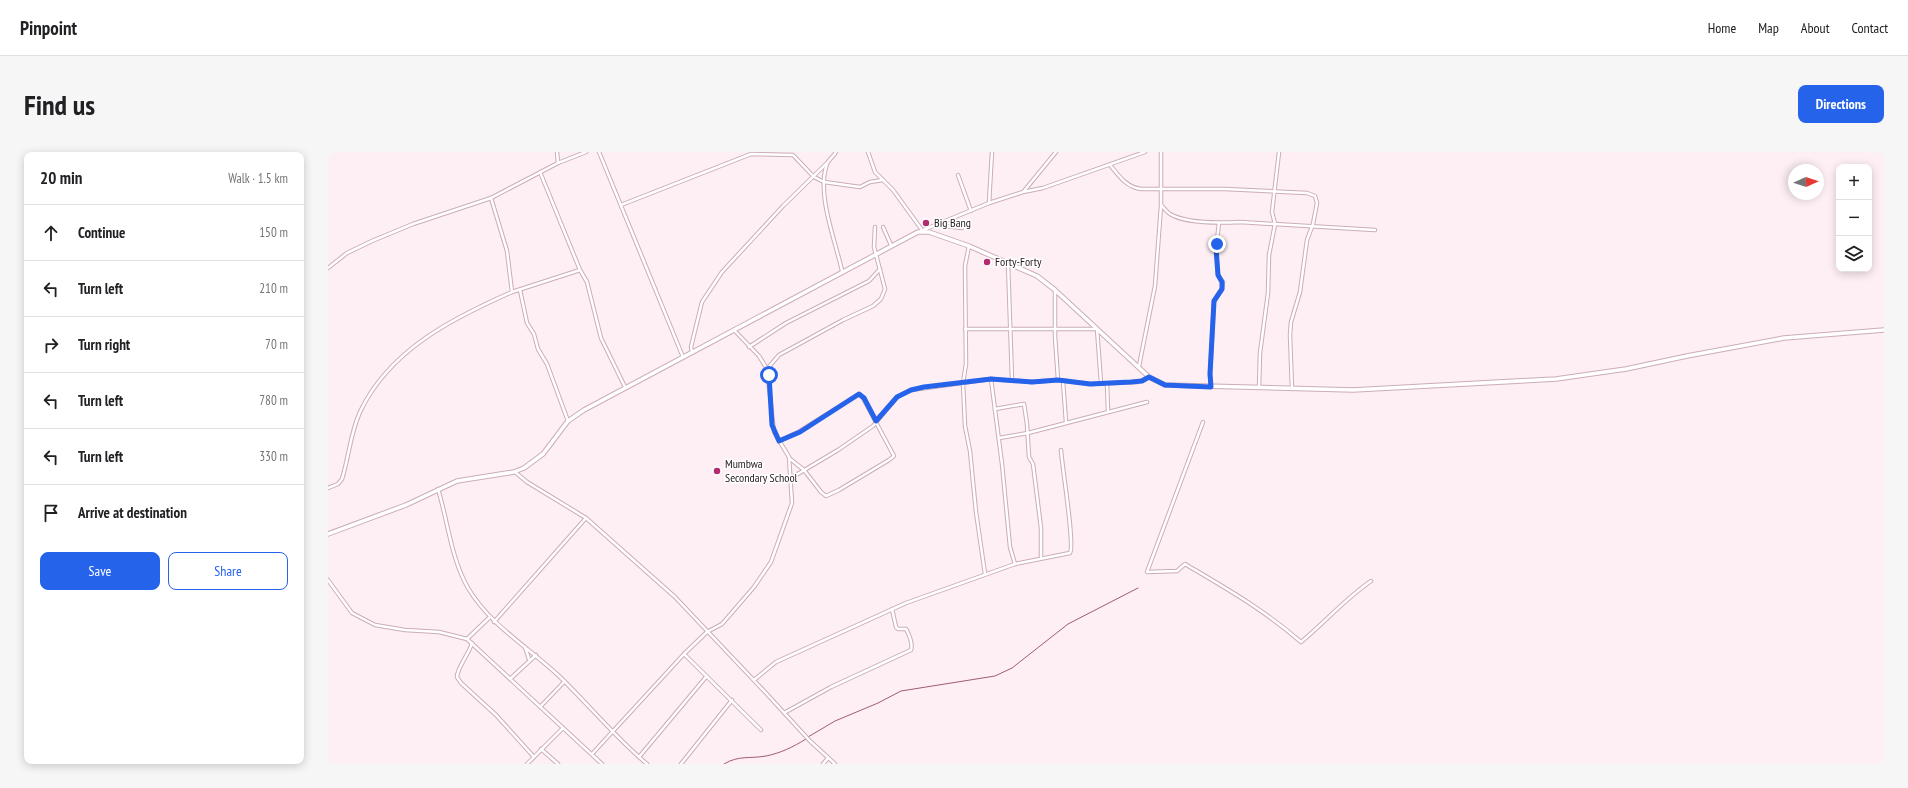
<!DOCTYPE html>
<html lang="en">
<head>
<meta charset="utf-8">
<style>
	body { margin:0; font-family:"PT Sans Narrow",sans-serif; background:#f6f6f6; color:#202124 }
	.controls { position:absolute; right:12px; top:12px; display:grid; overflow:hidden; border-radius:8px; box-shadow:0 2px 10px #0003 }
	.controls button { width:36px; height:36px; display:grid; place-items:center; padding:0; border:0; border-bottom:1px solid #e0e0e0; background:#fff; color:#202124; font:20px sans-serif }
	.compass { position:absolute; left:1460px; top:12px; width:36px; height:36px; border-radius:50%; background:#fff; box-shadow:0 2px 10px #0003; rotate:87deg }
	.stop { position:absolute; width:12px; height:12px; margin:-9px; border:3px solid #2563eb; border-radius:50%; background:#fff }
	.stop.end { background:#2563eb; border-color:#fff; box-shadow:0 1px 4px #0008 }
	.list { margin:0; padding:0; list-style:none }
	h2 { display:flex; justify-content:space-between; align-items:center; height:52px; margin:0; padding:0 16px; font-size:17px }
	h2 small { font-size:13px; font-weight:400; color:#757577 }
	.list li { display:grid; grid-template-columns:26px 1fr auto; gap:12px; align-items:center; box-sizing:border-box; height:56px; padding:0 16px; border-top:1px solid #e0e0e0 }
	.list b { display:block; font-size:15px; white-space:nowrap }
	.list em { font-size:13px; font-style:normal; color:#757577 }
	.actions { display:flex; gap:8px; padding:12px 16px }
	.actions a { flex:1; padding:9px 0; border:1px solid #2563eb; border-radius:8px; text-align:center; font-size:14px; color:#2563eb }
	.actions .main { background:#2563eb; color:#fff }
	.icon { flex:none; width:22px; height:22px; fill:none; stroke:currentColor; stroke-width:2; stroke-linecap:round; stroke-linejoin:round }
	.map { position:relative; flex:none; width:1556px; height:612px; overflow:hidden; border-radius:8px }
	header { display:flex; align-items:center; gap:24px; box-sizing:border-box; height:56px; padding:0 20px; background:#fff; border-bottom:1px solid #e0e0e0 }
	header strong { font-size:19px }
	nav { display:flex; gap:22px; margin-inline-start:auto; font-size:14px }
	.intro { display:flex; align-items:center; justify-content:space-between; box-sizing:border-box; height:96px; padding:0 24px }
	h1 { margin:0; font-size:28px }
	.button { padding:10px 18px; border-radius:8px; background:#2563eb; color:#fff; font-size:14px; font-weight:700 }
	main { display:flex; gap:24px; padding:0 24px }
	aside { flex:1; background:#fff; border-radius:8px; box-shadow:0 2px 10px #0003 }
	.map>svg:first-child { display:block }
</style>
</head>
<body>
<header>
<strong>Pinpoint</strong>
<nav><a>Home</a><a>Map</a><a>About</a><a>Contact</a></nav>
</header>
<div class="intro"><h1>Find us</h1><a class="button">Directions</a></div>
<main>
<aside>
<h2>20 min<small>Walk · 1.5 km</small></h2>
<ul class="list">
<li><svg class="icon" aria-label="ahead" viewBox="0 0 24 24"><path d="M12 20V5M6 11l6-6 6 6"/></svg><div><b>Continue</b></div><em>150 m</em></li>
<li><svg class="icon" aria-label="left" viewBox="0 0 24 24"><path d="M17 20v-9H6M10 6l-5 5 5 5"/></svg><div><b>Turn left</b></div><em>210 m</em></li>
<li><svg class="icon" aria-label="right" viewBox="0 0 24 24"><path d="M7 20v-9h11M14 6l5 5-5 5"/></svg><div><b>Turn right</b></div><em>70 m</em></li>
<li><svg class="icon" aria-label="left" viewBox="0 0 24 24"><path d="M17 20v-9H6M10 6l-5 5 5 5"/></svg><div><b>Turn left</b></div><em>780 m</em></li>
<li><svg class="icon" aria-label="left" viewBox="0 0 24 24"><path d="M17 20v-9H6M10 6l-5 5 5 5"/></svg><div><b>Turn left</b></div><em>330 m</em></li>
<li><svg class="icon" aria-label="arrive" viewBox="0 0 24 24"><path d="M6 21V4h12l-3 4 3 4H6"/></svg><div><b>Arrive at destination</b></div></li>
</ul>
<div class="actions"><a class="main">Save</a><a>Share</a></div>
</aside>
<div class="map">
<svg width="1556" height="612" viewBox="0 0 1556 612">
	<rect width="100%" height="100%" fill="#fdeff4"/>
	<g fill="none" stroke-linecap="round" stroke-linejoin="round">
		<!-- stream -->
		<g stroke="#a25a78" stroke-width="1">
			<polyline points="480,585 507,569 550,551 573,539 667,524 684,516 740,472 810,436"/>
			<path d="M396,612C411,603 421,607 438,604C453,601 465,595 478,587"/>
		</g>
		<defs>
			<g id="street">
				<polyline points="229,0 230,11"/>
				<polyline points="271,0 355,205"/>
				<path d="M508,0C506,4 500,8 499,12C488,42 508,90 514,119"/>
				<polyline points="540,0 547,20 565,38 594,78"/>
				<path d="M833,0V53C836,56 839,60 842,62C859,72 893,71 912,70L1047,78"/>
				<path d="M782,13C791,24 798,35 813,37H897L979,41L987,44L989,51L985,72L979,88L972,140L963,170L962,183L964,237"/>
				<polyline points="212,20 252,118"/>
				<polyline points="630,23 643,59"/>
				<polyline points="696,39 728,0"/>
				<polyline points="661,51 664,0"/>
				<polyline points="293,53 423,2 465,3 486,25 496,30 532,35 542,30 555,28"/>
				<polyline points="608,73 634,76"/>
				<polyline points="555,75 563,93"/>
				<polyline points="593,79 661,51 695,40 715,36 817,0"/>
				<polyline points="641,94 637,114 638,212 635,231 637,274 642,299 648,360 657,422"/>
				<polyline points="680,111 684,228"/>
				<polyline points="0,116 19,101 44,89 85,72 163,46 230,11 258,0"/>
				<polyline points="192,138 199,171 206,182 210,197 219,212 240,269"/>
				<polyline points="727,138 727,184 730,228"/>
				<polyline points="184,140 252,118 259,130 273,186 297,235"/>
				<polyline points="637,177 769,177"/>
				<polyline points="769,177 773,231"/>
				<polyline points="421,195 458,171 541,129 552,117"/>
				<polyline points="364,200 363,195 374,150 394,120 455,54 499,11"/>
				<polyline points="811,214 827,134 833,54"/>
				<polyline points="439,217 451,203 515,168 545,154 553,147 557,137 546,95 547,75"/>
				<polyline points="663,227 674,312 682,395 687,412"/>
				<polyline points="735,229 738,270"/>
				<polyline points="779,231 780,259"/>
				<polyline points="883,235 882,223 886,149 894,137 895,130 890,123 888,96 891,71"/>
				<polyline points="931,236 932,201 940,141 941,103 947,72 944,60 951,0"/>
				<polyline points="667,257 696,252 699,272 701,305 705,312 713,376 713,405"/>
				<path d="M875,270L819,420L849,419L857,412C899,437 935,457 973,490C997,470 1017,447 1043,429"/>
				<polyline points="671,286 700,281 819,250"/>
				<polyline points="451,289 472,279 531,242 535,246 566,304 561,308 511,338 498,344 493,340 476,318 461,306"/>
				<polyline points="187,320 199,330 258,366 347,445 437,540 482,589 507,612"/>
				<polyline points="463,326 510,298 545,274 569,245 583,238 663,227 704,230 730,228 763,232 810,230 821,225"/>
				<path d="M0,336L10,332L14,327C21,305 22,282 32,260C61,198 125,166 184,140L179,99L163,46"/>
				<path d="M110,337C120,370 123,406 140,436C162,473 200,495 231,524C261,553 287,585 319,612"/>
				<polyline points="0,428 24,461 47,473 77,478 111,480 139,487 274,612"/>
				<polyline points="166,470 258,366"/>
				<polyline points="139,487 162,465"/>
				<path d="M144,491C141,502 129,516 129,525L133,531L168,563L206,605"/>
				<polyline points="197,495 201,507"/>
				<polyline points="356,502 433,578"/>
				<polyline points="182,527 208,503"/>
				<path d="M426,528L448,510L578,451L687,412L742,401C747,392 734,315 733,298"/>
				<polyline points="212,555 236,530"/>
				<path d="M456,561L503,535L583,498C585,492 581,482 578,477H570L568,475L564,457"/>
				<polyline points="213,597 230,612"/>
				<polyline points="264,602 356,502 379,480 394,472 426,435 443,410 464,351 461,305 446,280 439,217 431,204 406,178"/>
				<polyline points="311,605 378,525"/>
				<polyline points="199,612 235,576"/>
				<polyline points="353,612 404,548"/>
				<polyline points="495,612 500,606"/>
			</g>
			<polyline id="secondary" points="0,382 78,353 129,329 186,320 196,316 215,302 240,269 256,258 590,80 601,80 641,94 709,124 727,138 821,225 837,233 1025,238 1228,227 1298,217 1359,204 1456,186 1556,178"/>
		</defs>
		<!-- street casing -->
		<use href="#street" stroke="#cdacb8" stroke-width="4.5"/>
		<!-- secondary casing -->
		<use href="#secondary" stroke="#cdacb8" stroke-width="5.5"/>
		<!-- street -->
		<use href="#street" stroke="#fff" stroke-width="2.5"/>
		<!-- secondary -->
		<use href="#secondary" stroke="#fff" stroke-width="3.5"/>
	</g>
	<g fill="none" stroke-linecap="round" stroke-linejoin="round">
		<!-- route -->
		<polyline stroke="#2563eb" stroke-width="5" points="441,223 444,273 451,289 472,280 531,242 536,246 548,269 569,245 583,238 596,235 663,227 704,230 730,228 762,232 803,230 814,229 821,225 837,233 883,235 882,222 886,149 894,137 894,130 890,123 888,96 889,92"/>
	</g>
	<!-- markers -->
	<g fill="#b22b6e" stroke="#fff" stroke-width="1.5">
		<circle cx="598" cy="71" r="4"/>
		<circle cx="659" cy="110" r="4"/>
		<circle cx="389" cy="319" r="4"/>
	</g>
	<g text-anchor="middle" stroke-width="3" stroke-linejoin="round" paint-order="stroke">
		<!-- poi labels -->
		<g font-size="12" fill="#261a1e" stroke="#fff" text-anchor="start">
			<text x="606" y="75">Big Bang</text>
			<text x="667" y="114">Forty-Forty</text>
			<text x="397" y="316">Mumbwa<tspan x="397" dy="14">Secondary School</tspan></text>
		</g>
	</g>
</svg>
<div class="controls">
<button>+</button>
<button>−</button>
<button><svg class="icon" aria-label="layers" viewBox="0 0 24 24"><path d="M12 4l9 5-9 5-9-5zM3 14l9 5 9-5"/></svg></button>
</div>
<svg class="compass" viewBox="-18 -18 36 36"><path d="M0-13l5 13h-10z" fill="#e53935"/><path d="M0 13l5-13h-10z" fill="#757577"/></svg>
<div class="stop" style="left:441px;top:223px"></div>
<div class="stop end" style="left:889px;top:92px"></div>
</div>
</main>
</body>
</html>
